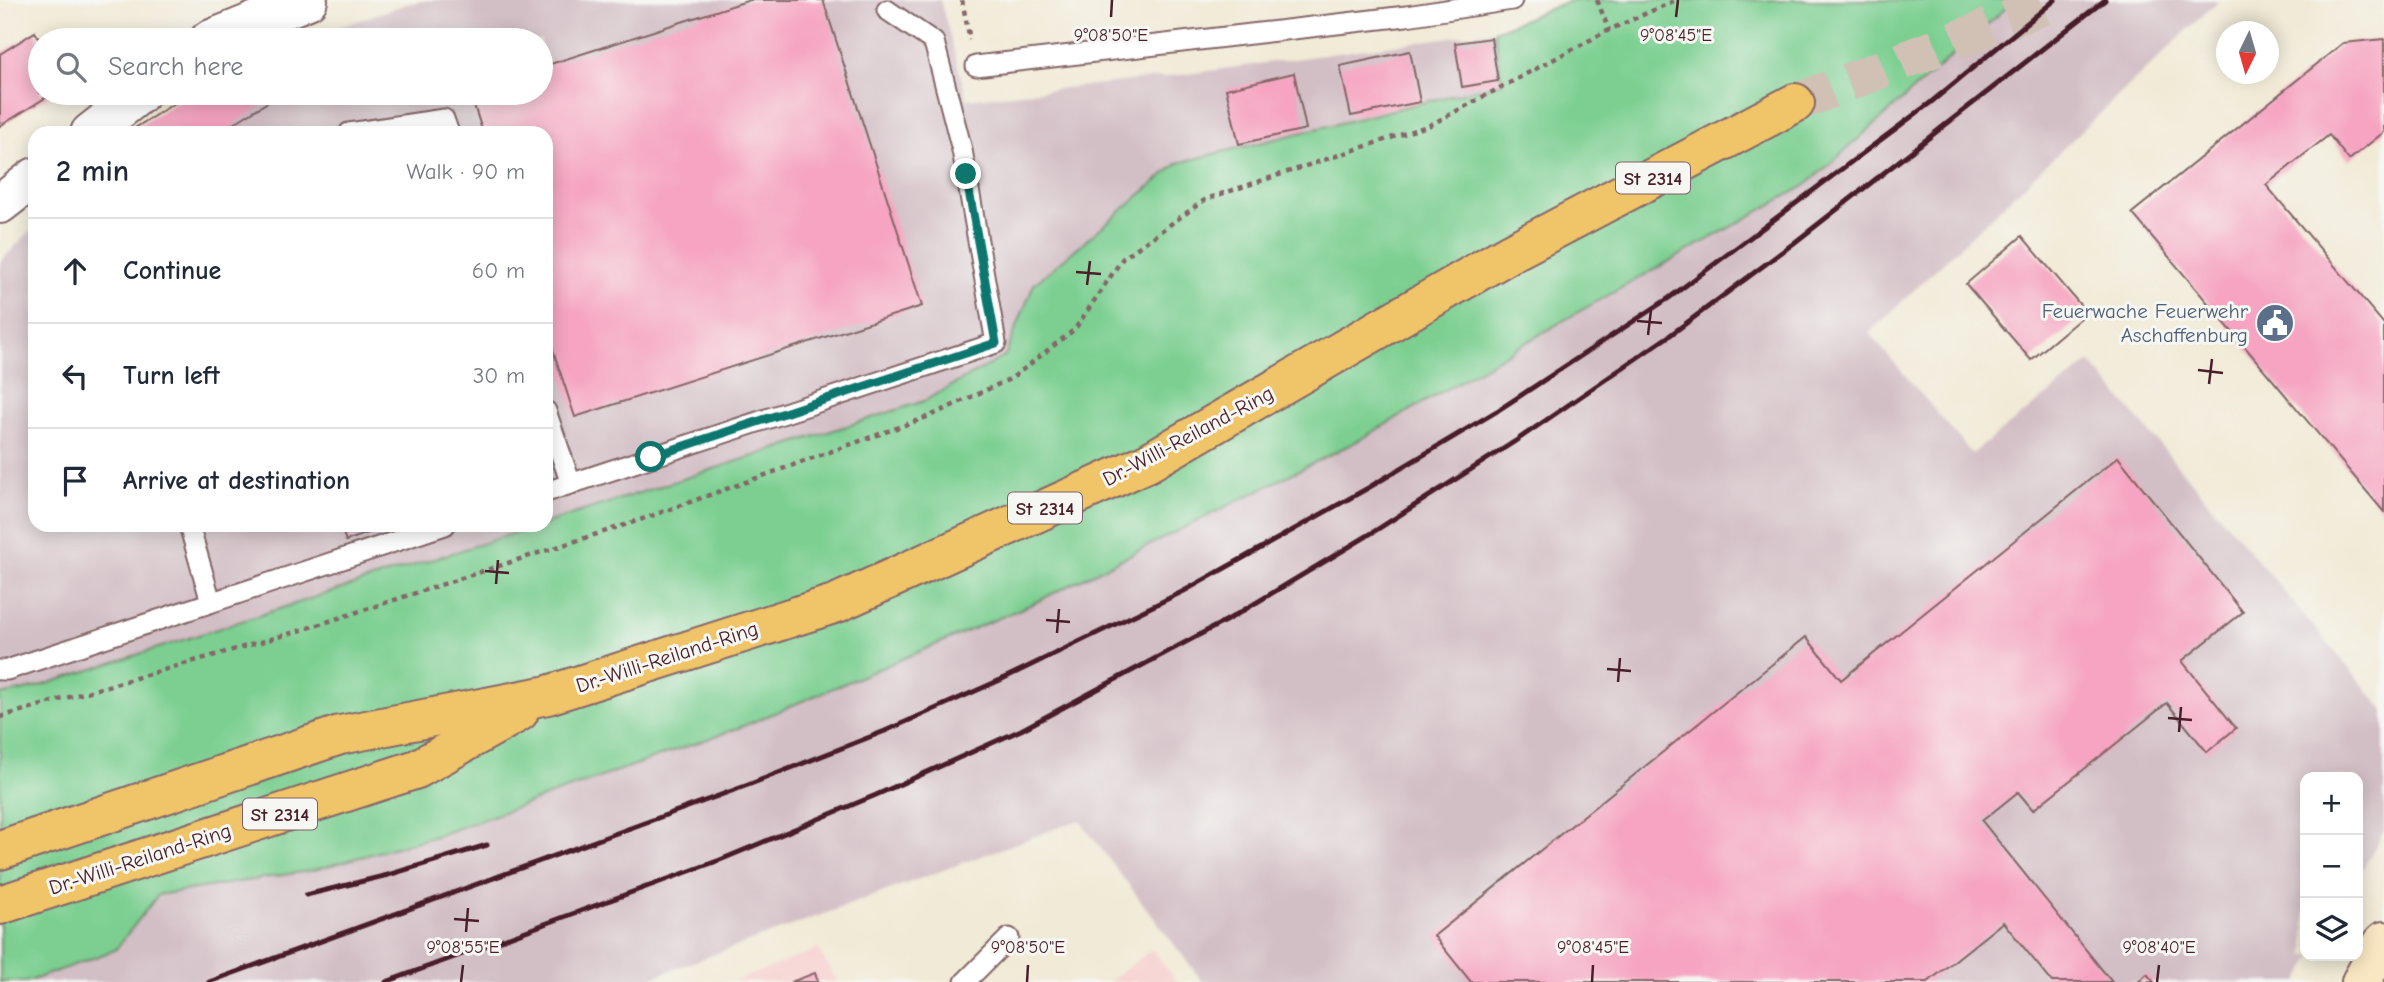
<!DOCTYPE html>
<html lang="en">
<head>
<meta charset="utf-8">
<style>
	body { margin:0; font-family:"Comic Neue",sans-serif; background:#f6f6f7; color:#1f2937 }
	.controls { position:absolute; right:21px; bottom:21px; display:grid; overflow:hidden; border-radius:14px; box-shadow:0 4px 18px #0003 }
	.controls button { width:63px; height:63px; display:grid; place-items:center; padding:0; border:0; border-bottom:2px solid #e0e1e3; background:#fff; color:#1f2937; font:35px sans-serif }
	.compass { position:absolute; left:2216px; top:21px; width:63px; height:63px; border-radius:50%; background:#fff; box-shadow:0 4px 18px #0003; rotate:185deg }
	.stop { position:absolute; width:21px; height:21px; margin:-16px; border:5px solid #0f766e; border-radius:50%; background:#fff }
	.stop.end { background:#0f766e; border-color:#fff; box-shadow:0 2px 7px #0008 }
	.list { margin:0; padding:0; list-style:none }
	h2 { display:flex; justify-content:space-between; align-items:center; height:91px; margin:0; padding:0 28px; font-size:30px }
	h2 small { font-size:23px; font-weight:400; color:#747a83 }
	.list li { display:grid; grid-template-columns:46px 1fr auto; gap:21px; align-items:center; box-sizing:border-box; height:105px; padding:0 28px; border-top:2px solid #e0e1e3 }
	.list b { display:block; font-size:26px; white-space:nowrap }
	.list em { font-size:23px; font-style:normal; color:#747a83 }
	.icon { flex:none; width:38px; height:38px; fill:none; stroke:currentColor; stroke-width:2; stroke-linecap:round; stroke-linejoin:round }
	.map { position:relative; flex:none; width:2384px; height:982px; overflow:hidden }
	.search { position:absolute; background:#fff; box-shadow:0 4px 18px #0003; left:28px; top:28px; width:525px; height:77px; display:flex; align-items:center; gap:18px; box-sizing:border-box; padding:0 24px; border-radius:38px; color:#747a83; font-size:26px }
	.panel { position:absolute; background:#fff; box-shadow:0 4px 18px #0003; left:28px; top:126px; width:525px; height:406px; border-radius:21px }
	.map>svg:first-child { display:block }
</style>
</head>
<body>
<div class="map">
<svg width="2384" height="982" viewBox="0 0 2384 982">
	<rect width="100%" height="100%" fill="#f6f6f2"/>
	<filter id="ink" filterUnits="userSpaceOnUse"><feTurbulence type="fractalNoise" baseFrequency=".0143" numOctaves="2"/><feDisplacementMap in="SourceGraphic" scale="14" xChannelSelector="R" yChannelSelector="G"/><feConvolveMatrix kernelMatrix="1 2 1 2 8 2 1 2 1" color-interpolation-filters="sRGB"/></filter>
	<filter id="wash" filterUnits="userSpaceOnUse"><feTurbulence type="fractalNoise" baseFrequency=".00686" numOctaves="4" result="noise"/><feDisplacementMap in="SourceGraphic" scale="28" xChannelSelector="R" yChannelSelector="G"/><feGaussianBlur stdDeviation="1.57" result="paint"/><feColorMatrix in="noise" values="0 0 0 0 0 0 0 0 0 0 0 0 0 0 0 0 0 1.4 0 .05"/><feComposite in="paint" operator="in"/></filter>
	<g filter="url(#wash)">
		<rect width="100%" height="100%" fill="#f1ead6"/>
		<!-- built -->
		<g fill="#f7d0cf">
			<polygon points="818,949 838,982 733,982"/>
			<polygon points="1152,949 1177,982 1109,982"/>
		</g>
		<!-- industrial -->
		<g fill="#d2bec5">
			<polygon points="429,0 940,0 967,99 1166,77 1494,31 1502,83 1178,163 1034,284 1005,356 924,401 546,523 546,133 127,133 191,93 541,93 541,40 301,40 407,4"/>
			<polygon points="2015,0 2219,0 1869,333 1972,454 2090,362 2384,710 2384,831 2358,877 2358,777 2305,777 2305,956 2313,956 2298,982 1203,982 1079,820 639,982 27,982 115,950 158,895 314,870 439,835 741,727 1032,604 1359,440 1580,311 1806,185"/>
			<polygon points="35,226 35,525 539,525 34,688 0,695 0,262"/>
		</g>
		<!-- green -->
		<polygon fill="#7bcf91" stroke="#62775e" stroke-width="2" points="1572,0 2015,0 1806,185 1580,311 1359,440 1032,604 741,727 439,835 314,870 158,895 115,950 27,982 0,982 0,695 34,688 539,525 546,525 546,523 924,401 1005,356 1034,284 1178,163 1502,83 1494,31"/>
		<g id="blocks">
			<!-- building -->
			<g fill="#f6a4c1">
				<polygon points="750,0 823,0 922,306 575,417 546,329 546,133 483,133 470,93 541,93 541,67"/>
				<polygon points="35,32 40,40 40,93 53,93 0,126 0,54"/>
				<polygon points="1491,38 1498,81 1462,87 1455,43"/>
				<polygon points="2384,39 2384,132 2349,160 2329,135 2266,185 2384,324 2384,512 2132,213 2343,43"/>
				<polygon points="1410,51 1420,102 1351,116 1340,66"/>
				<polygon points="1294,73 1306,129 1239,144 1226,89"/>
				<polygon points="191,93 266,93 271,100 233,124 238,133 127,133"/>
				<polygon points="2022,236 2087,313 2031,360 1966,284"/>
				<polygon points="2118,457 2243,612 2182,661 2236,728 2207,752 2167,703 2033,810 2018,792 1982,821 2112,982 2052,982 2003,922 1928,982 1471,982 1434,936 1806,637 1841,680"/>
				<polygon points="340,525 390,525 346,541"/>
				<polygon points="815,973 818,982 791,982"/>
				<polygon points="2147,974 2154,982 2138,982"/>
			</g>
		</g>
	</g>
	<g filter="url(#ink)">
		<use href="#blocks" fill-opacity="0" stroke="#846667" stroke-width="2"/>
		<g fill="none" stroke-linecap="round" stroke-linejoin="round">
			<!-- highway-tunnel -->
			<polyline stroke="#d0c1b4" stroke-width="38" stroke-dasharray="38 19" stroke-linecap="butt" points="1795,103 2059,0"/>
			<defs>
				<g id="lane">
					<polyline points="976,66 1406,16 1512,0"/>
					<polyline points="349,133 444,119 449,133"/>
					<polyline points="546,411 571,484"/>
					<polyline points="546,492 996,343 962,150 934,42 887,10"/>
					<polyline points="189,525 211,602"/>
					<polyline points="0,670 7,670 445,525"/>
					<polyline points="965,982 1009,938"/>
				</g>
				<g id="street">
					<polyline points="209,40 308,0"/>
					<polyline points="90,133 141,93"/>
					<polyline points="0,204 35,177"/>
				</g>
				<polyline id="secondary" points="2361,982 2384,941"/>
				<g id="highway">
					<polyline points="0,850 340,735 548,695 837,603 1147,463 1512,252 1795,103"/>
					<polyline points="0,905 417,769 519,712"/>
				</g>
			</defs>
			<!-- lane casing -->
			<use href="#lane" stroke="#846667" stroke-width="23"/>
			<!-- street casing -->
			<use href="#street" stroke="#846667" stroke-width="42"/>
			<!-- secondary casing -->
			<use href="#secondary" stroke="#846667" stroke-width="42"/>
			<!-- highway casing -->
			<use href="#highway" stroke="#846667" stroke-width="42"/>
			<!-- path -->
			<g stroke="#846667" stroke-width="4.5" stroke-dasharray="5 5" stroke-linecap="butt">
				<polyline points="962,0 970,40"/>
				<polyline points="1597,0 1609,30"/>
				<polyline points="0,717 302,630 637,521 930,416 1012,378 1075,329 1123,258 1206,199 1430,125 1609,30 1676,0"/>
			</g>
			<!-- lane -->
			<use href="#lane" stroke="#fff" stroke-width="19"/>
			<!-- street -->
			<use href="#street" stroke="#fff" stroke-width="38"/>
			<!-- secondary -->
			<use href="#secondary" stroke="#f9e7c3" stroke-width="38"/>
			<!-- highway -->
			<use href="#highway" stroke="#f0c469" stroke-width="38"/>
			<!-- rail -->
			<g stroke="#4a1f2b" stroke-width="5">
				<polyline points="306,895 388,875 487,845"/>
				<polyline points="209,982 748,785 885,731 998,681 1184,591 1368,488 1497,411 1669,298 1930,103 2055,0"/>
				<polyline points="386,982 720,860 876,795 1021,730 1229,619 1367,536 1517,440 1669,336 1794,243 2105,0"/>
			</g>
		</g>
	</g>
	<g fill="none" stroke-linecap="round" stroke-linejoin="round" filter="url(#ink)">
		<!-- route -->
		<polyline stroke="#0f766e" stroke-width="9" points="651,457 996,343 966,174"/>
	</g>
	<!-- ticks -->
	<path fill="none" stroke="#4a1f2b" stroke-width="2.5" d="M1111,17L1112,0M1676,17L1678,0M1076,272L1101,274M1087,285L1090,261M1637,321L1662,323M1648,335L1651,310M2198,370L2223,373M2209,384L2212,359M485,571L509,573M496,584L498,560M1046,620L1070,622M1057,633L1059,609M1607,669L1631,671M1618,682L1620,658M2168,718L2192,720M2179,732L2181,707M454,919L479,921M466,932L468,908M461,982L463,965M1027,982L1028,965M1592,982L1593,965M2157,982L2159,965"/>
	<!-- icons -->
	<defs>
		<symbol id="civic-disc" viewBox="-11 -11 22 22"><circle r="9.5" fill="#5c6f8a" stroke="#f6f6f2"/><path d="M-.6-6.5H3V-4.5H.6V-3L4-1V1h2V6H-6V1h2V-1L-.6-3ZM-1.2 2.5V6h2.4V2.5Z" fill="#fff"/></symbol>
	</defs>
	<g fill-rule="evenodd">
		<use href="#civic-disc" x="2253" y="301" width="44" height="44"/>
	</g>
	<g text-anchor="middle" stroke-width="6" stroke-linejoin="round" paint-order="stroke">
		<!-- shield labels -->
		<g fill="#f6f6f2" stroke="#7e6067" stroke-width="2">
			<rect x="1616" y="162.5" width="74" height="31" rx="5"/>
			<rect x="1008" y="492.5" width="74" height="31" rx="5"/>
			<rect x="243" y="798.5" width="74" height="31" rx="5"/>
		</g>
		<g font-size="19" font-weight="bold" fill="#4a1f2b">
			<text x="1653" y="185">St 2314</text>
			<text x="1045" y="515">St 2314</text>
			<text x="280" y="821">St 2314</text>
		</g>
		<!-- service labels -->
		<g font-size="21" fill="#4e5e75" stroke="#f6f6f2" text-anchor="end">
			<text x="2248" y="318">Feuerwache Feuerwehr<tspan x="2248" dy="24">Aschaffenburg</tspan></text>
		</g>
		<!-- street labels -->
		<g font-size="21" fill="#4a1f2b" stroke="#f6f6f2">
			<text transform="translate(1188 436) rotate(-28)" y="7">Dr.-Willi-Reiland-Ring</text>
			<text transform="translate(667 657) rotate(-18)" y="7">Dr.-Willi-Reiland-Ring</text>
			<text transform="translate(140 859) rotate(-18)" y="7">Dr.-Willi-Reiland-Ring</text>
		</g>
	</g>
	<g font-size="18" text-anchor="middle" fill="#4a1f2b" stroke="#f6f6f2" stroke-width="6" stroke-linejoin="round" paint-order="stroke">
		<text x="1676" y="41">9°08'45"E</text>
		<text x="1111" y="41">9°08'50"E</text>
		<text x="463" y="953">9°08'55"E</text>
		<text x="1028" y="953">9°08'50"E</text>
		<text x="1593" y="953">9°08'45"E</text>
		<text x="2159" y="953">9°08'40"E</text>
	</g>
</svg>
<div class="controls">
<button>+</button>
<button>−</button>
<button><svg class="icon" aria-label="layers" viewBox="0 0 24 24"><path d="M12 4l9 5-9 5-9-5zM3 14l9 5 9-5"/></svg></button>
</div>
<svg class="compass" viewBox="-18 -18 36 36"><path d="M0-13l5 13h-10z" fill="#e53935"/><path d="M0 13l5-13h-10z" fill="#747a83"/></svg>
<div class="stop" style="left:651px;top:457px"></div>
<div class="stop end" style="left:966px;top:174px"></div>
<div class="search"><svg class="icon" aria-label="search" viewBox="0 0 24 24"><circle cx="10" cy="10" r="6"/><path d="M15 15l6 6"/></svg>Search here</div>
<section class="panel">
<h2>2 min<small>Walk · 90 m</small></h2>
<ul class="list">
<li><svg class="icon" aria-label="ahead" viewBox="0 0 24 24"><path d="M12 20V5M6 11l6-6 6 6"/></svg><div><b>Continue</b></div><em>60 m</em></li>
<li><svg class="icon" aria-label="left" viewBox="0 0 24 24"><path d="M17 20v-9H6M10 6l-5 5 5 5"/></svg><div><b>Turn left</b></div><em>30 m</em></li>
<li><svg class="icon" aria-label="arrive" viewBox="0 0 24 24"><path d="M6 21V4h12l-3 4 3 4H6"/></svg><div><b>Arrive at destination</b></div></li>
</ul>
</section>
</div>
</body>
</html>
